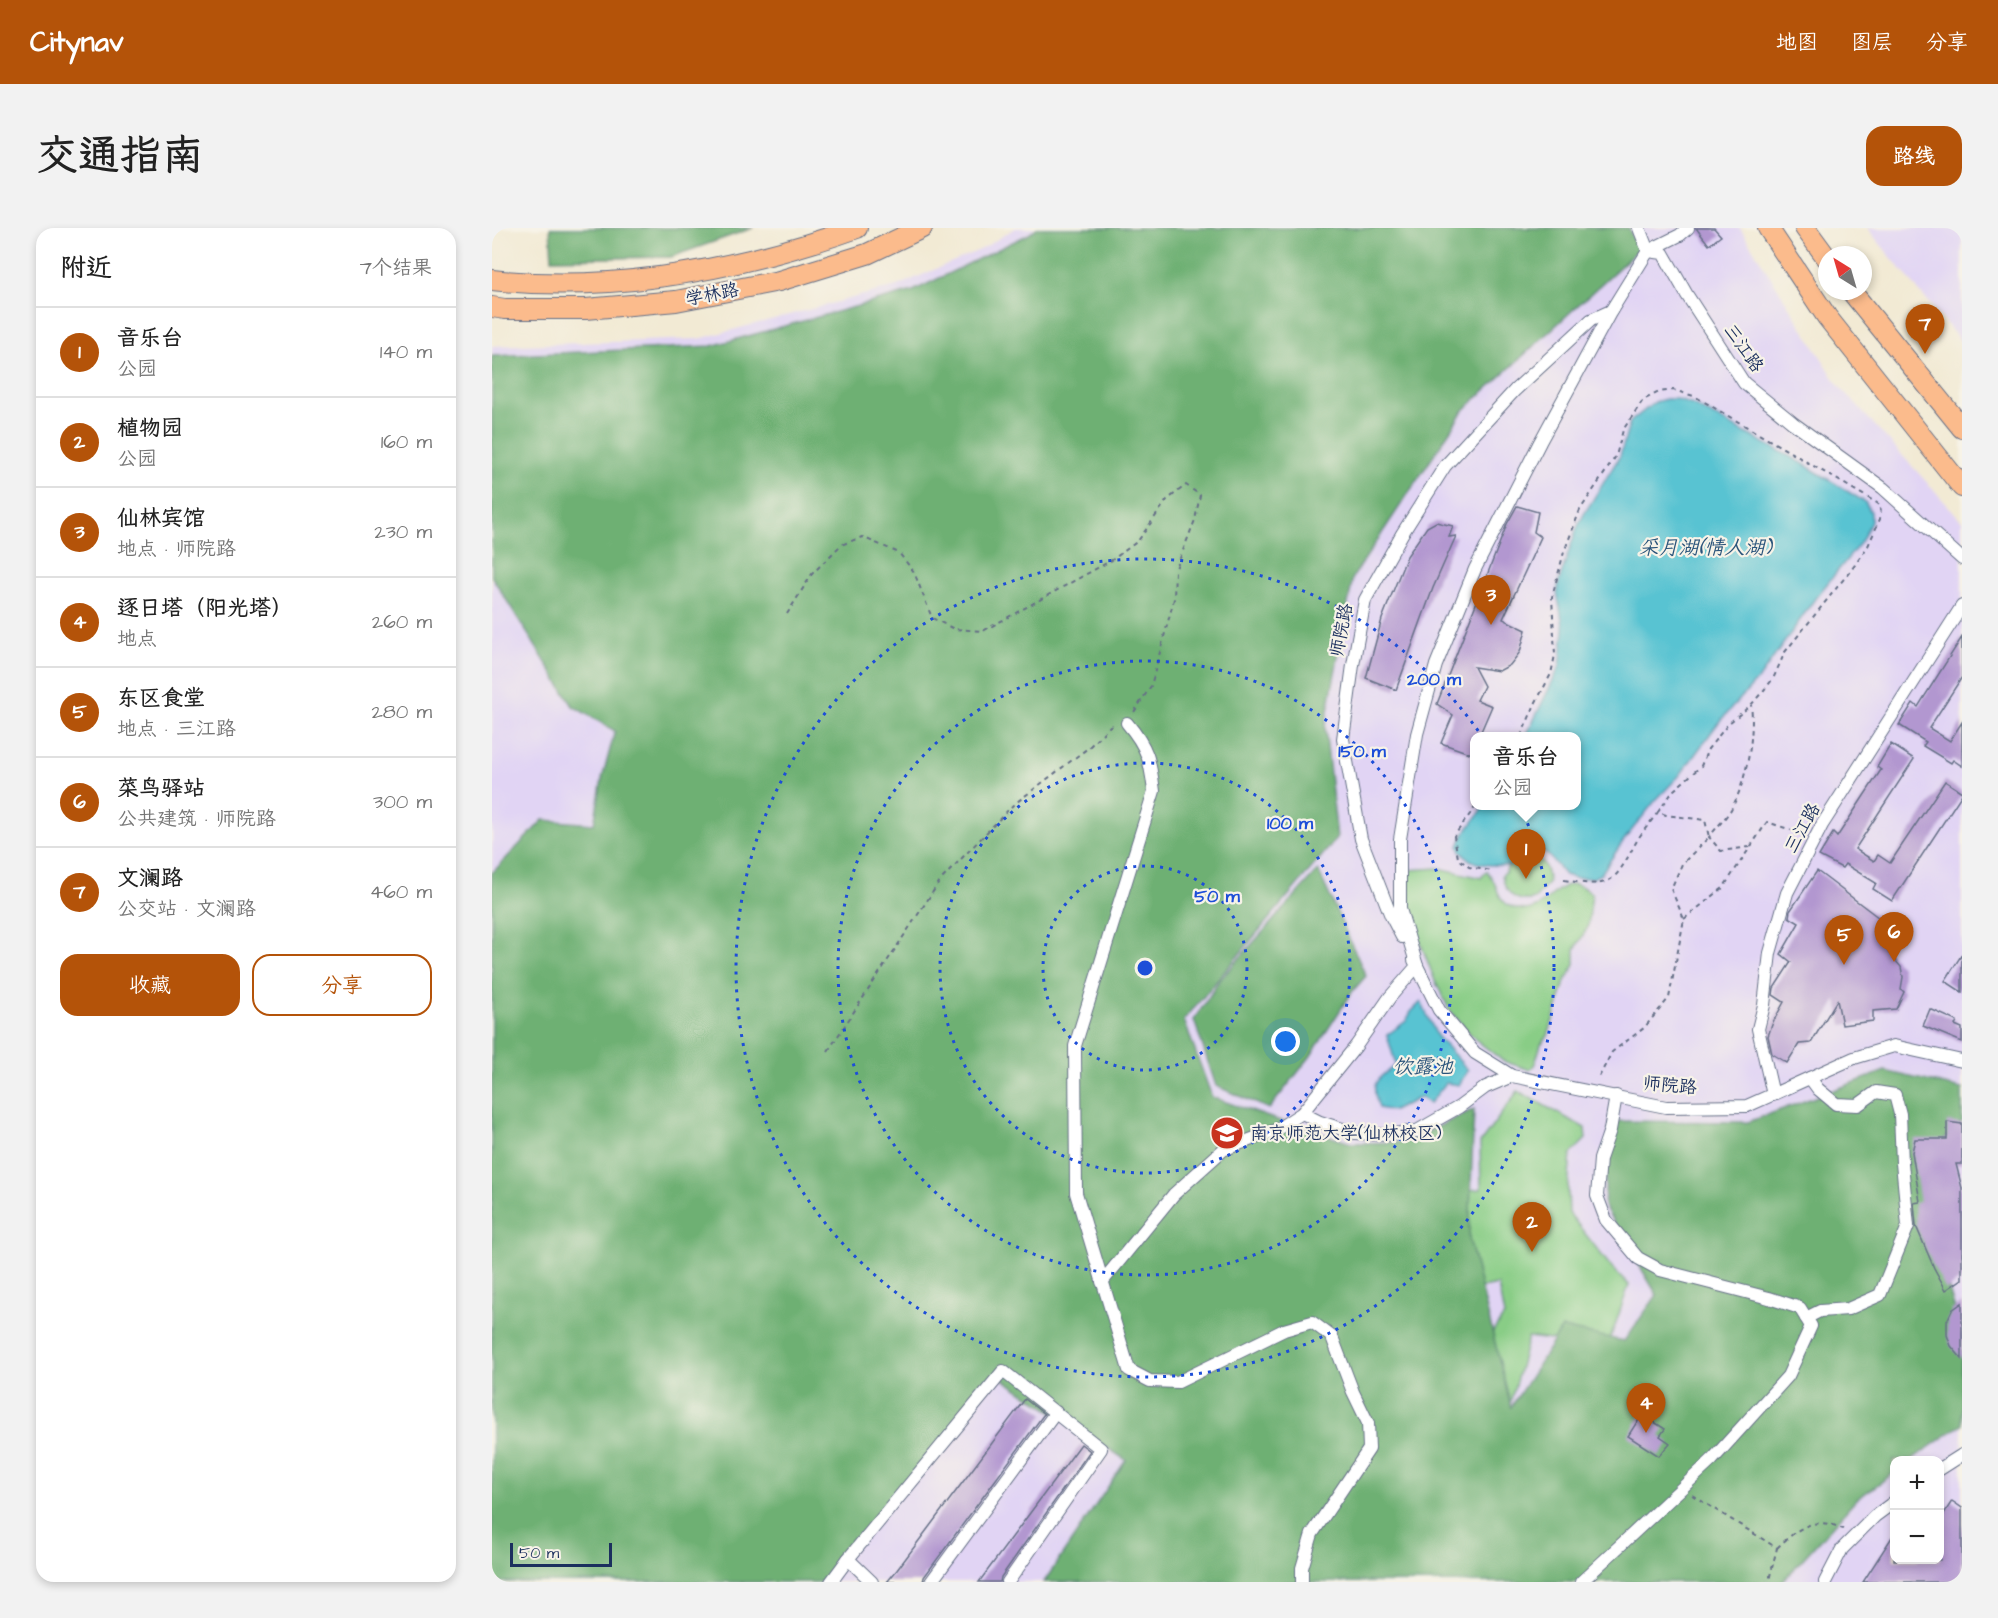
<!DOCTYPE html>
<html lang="zh">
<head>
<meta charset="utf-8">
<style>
	body { margin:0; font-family:"Architects Daughter","LXGW WenKai TC",sans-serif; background:#f2f2f2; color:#222 }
	.controls { position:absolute; right:18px; bottom:18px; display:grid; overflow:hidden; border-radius:12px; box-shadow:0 3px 9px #0003 }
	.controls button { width:54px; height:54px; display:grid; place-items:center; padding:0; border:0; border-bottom:2px solid #e0e0e0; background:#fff; color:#222; font:30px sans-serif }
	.compass { position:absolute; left:1326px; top:18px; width:54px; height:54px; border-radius:50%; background:#fff; box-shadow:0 3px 9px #0003; rotate:323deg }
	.scale { position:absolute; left:18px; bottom:15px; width:102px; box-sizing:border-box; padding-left:6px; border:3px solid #1b2f5e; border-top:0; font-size:16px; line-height:21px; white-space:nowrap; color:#1b2f5e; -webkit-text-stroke:4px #f7f3e8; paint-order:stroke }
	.you { position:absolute; left:794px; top:814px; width:21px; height:21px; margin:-15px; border:4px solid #fff; border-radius:50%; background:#1a73e8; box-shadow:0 0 0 9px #1a73e833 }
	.badge { display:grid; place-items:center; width:39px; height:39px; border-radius:50%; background:#b45309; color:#fff; font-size:20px; font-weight:700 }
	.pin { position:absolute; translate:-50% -50px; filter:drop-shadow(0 2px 3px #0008) }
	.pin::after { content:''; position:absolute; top:32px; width:21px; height:18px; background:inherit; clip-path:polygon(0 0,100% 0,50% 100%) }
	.popup { position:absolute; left:978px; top:504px; width:111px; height:78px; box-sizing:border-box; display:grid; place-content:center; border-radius:12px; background:#fff; filter:drop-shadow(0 2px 4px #0005); font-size:20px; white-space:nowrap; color:#767676 }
	.popup b { font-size:22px; color:#222 }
	.popup::after { content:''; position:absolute; left:50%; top:100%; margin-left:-12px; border:12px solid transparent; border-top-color:#fff }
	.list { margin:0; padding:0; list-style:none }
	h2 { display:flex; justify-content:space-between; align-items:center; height:78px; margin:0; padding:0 24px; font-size:26px }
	h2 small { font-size:20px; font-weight:400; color:#767676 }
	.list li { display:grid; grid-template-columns:39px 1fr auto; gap:18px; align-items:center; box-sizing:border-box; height:90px; padding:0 24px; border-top:2px solid #e0e0e0 }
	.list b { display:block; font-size:22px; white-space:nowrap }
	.list p { margin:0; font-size:20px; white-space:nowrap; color:#767676 }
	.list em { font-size:20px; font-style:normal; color:#767676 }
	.actions { display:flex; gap:12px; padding:18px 24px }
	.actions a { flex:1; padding:14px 0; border:2px solid #b45309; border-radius:18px; text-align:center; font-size:21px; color:#b45309 }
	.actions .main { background:#b45309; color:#fff }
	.map { position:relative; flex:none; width:1470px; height:1354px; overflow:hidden; border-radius:18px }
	header { display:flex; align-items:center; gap:36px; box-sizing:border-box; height:84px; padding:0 30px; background:#b45309; color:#fff }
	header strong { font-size:28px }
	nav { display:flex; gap:33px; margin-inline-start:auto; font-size:21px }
	.intro { display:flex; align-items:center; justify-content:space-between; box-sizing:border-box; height:144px; padding:0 36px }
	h1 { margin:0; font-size:42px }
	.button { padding:15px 27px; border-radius:18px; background:#b45309; color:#fff; font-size:21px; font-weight:700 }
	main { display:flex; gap:36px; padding:0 36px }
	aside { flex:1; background:#fff; border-radius:18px; box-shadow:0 3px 9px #0003 }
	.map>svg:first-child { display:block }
</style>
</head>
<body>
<header>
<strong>Citynav</strong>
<nav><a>地图</a><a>图层</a><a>分享</a></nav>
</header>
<div class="intro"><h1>交通指南</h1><a class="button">路线</a></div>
<main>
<aside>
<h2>附近<small>7个结果</small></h2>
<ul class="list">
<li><span class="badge">1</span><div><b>音乐台</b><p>公园</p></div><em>140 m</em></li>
<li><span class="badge">2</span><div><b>植物园</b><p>公园</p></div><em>160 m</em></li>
<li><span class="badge">3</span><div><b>仙林宾馆</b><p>地点 · 师院路</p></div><em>230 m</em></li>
<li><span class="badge">4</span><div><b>逐日塔（阳光塔）</b><p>地点</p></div><em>260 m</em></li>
<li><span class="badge">5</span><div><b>东区食堂</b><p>地点 · 三江路</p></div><em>280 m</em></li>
<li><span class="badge">6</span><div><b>菜鸟驿站</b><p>公共建筑 · 师院路</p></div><em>300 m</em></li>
<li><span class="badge">7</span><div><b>文澜路</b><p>公交站 · 文澜路</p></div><em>460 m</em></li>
</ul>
<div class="actions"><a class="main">收藏</a><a>分享</a></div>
</aside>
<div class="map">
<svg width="1470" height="1354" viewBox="0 0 1470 1354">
	<rect width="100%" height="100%" fill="#f7f3e8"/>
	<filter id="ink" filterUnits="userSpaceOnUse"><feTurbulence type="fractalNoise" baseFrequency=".0167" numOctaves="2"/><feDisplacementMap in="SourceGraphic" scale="12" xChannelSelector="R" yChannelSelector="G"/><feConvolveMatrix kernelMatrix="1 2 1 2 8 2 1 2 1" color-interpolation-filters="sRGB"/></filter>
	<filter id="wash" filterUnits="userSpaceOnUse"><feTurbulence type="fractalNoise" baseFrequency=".008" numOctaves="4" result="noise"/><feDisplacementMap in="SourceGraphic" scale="24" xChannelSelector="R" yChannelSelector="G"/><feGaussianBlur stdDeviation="1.35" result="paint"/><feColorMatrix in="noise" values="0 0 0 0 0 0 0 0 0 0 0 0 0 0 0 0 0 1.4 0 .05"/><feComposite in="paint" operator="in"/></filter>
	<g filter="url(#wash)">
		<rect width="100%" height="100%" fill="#f2ead4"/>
		<!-- built -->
		<g fill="#e1d4f4" fill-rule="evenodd">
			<path d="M523,0H1248L1347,158L1470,293V1354H0V118L207,111L405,58L490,21ZM983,508H1085V578H983ZM1402,1232H1448V1332H1402Z"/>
			<polygon points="1375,0 1470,0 1470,115"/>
		</g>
		<!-- green -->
		<g fill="#89cd86" stroke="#527e72" stroke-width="1.5">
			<path d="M1033,626C1052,629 1054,637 1057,654L1043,671C1024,676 1013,665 1010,647L1014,644C1016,633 1024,631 1033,626Z"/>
			<path d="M947,640L989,650L994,643C1008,654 1001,670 1020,679C1058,696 1064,633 1100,666L1096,699L1083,721V737L1074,751L1056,808L1049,816L1043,836L1038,842L1011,833L983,811L958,783L943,753L916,682V642Z"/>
			<polygon points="1026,863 1093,900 1094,911 1079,926 1076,960 1077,985 1116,1035 1137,1057 1120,1106 1112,1119 1036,1109 1018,1176 1000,1105 1012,1088 1006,1057 980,1062 961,963 989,961 988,915"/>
		</g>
		<!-- forest -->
		<g fill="#6eb073" stroke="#447068" stroke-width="1.5">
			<polygon points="58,0 261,0 179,29 60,31"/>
			<polygon points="545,0 1137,0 1146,22 971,183 861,349 833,499 845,610 692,792 720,869 779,890 859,915 915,914 982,881 977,1010 1019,1179 1070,1100 1132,1113 1165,1067 1112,978 1117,893 1256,894 1393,843 1470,861 1470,894 1423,940 1470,1107 1470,1196 1419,1232 1402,1232 1402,1245 1365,1271 1290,1354 552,1354 634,1232 506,1148 329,1354 0,1354 0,645 51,592 102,596 110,551 123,503 81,478 0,349 0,128 219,118 421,63 537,6"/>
			<polygon points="826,642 874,748 860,764 818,829 777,881 724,858 702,792 727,753"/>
		</g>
		<!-- water -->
		<g fill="#58c3d2" stroke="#3a7998" stroke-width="1.5">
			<path d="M1174,171H1184L1201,177L1310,235L1373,274L1379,284V294L1369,314L1322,372L1268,449L1227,494L1188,547L1163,573L1132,612L1109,646L1101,650H1083L1073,647L1055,626L1048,623L1033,626L1024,638C1005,636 974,642 967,618L972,606L993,578H1085V508H1034L1068,438L1072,402L1065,365L1067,353L1084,302L1092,286L1128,228L1138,194L1163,174Z"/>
			<path d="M929,774L945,808L976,842L967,857L954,855L937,876L929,869L901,883L887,880C877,854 884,852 904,837L895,807L914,793L919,784Z"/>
		</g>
		<g id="blocks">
			<!-- building -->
			<g fill="#b297d0">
				<polygon points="1204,0 1222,0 1229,8 1217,17"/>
				<polygon points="1025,278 1046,284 1042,304 1049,309 1011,391 1034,402 1028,424 1018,437 1007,443 982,439 992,458 985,472 1000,478 987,508 983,508 983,519 980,526 949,515 961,487 945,476 1015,296"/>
				<polygon points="944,294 961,298 957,309 964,308 941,360 904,462 874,450 890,391 915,328 935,299"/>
				<polygon points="1470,409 1470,449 1437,500 1458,513 1470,494 1470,538 1461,532 1459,535 1431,518 1434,514 1407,497 1421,475 1426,479"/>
				<polygon points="1399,516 1422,531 1363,621 1382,633 1386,627 1398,635 1453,553 1470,564 1470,566 1400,673 1381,661 1384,655 1353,636 1350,640 1327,628 1341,605 1345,609 1389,542 1385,539"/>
				<polygon points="1325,643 1395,696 1392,707 1393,716 1397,725 1409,739 1411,749 1409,761 1412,764 1404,781 1381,783 1381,793 1350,797 1345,772 1319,815 1307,816 1295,835 1280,826 1276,808 1281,794 1292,774 1281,767 1282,760 1299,734 1289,726 1307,695 1297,689 1298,683"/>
				<polygon points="1470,726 1470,764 1453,753"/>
				<polygon points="1438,781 1465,793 1463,797 1470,800 1470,814 1431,798"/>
				<polygon points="1455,894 1470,896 1470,936 1464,936 1470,960 1470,1051 1454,1062 1442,1040 1424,998 1422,975 1428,974 1420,924 1423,911 1455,911"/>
				<polygon points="1470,1075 1470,1131 1459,1118 1455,1107 1455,1093 1460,1082"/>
				<polygon points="533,1171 552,1186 432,1349 431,1354 395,1354 405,1342"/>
				<polygon points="1150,1186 1173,1201 1168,1208 1178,1215 1167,1228 1136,1208"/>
				<polygon points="589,1216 598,1223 509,1349 508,1354 487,1354"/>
				<polygon points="1460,1273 1470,1280 1470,1354 1371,1354 1402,1306 1402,1332 1448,1332 1448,1292"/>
			</g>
		</g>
	</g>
	<g filter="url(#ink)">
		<use href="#blocks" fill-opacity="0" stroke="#667087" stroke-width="1.5"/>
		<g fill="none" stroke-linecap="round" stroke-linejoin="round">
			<defs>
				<g id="minor">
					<polyline points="1147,0 1156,23 1171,25 1195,67 1252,155 1301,195 1391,260 1470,331"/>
					<polyline points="1196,0 1188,7 1156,23 1119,83 1048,214 983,341 944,437 925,506 908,611 908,681 925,738 947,782 983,825 1020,848 1174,879 1255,878 1362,830 1402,818 1470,833"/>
					<path d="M635,495C656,520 658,532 662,563L583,818L584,965L637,1142L658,1153L686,1154L792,1102L820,1094L840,1109L861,1164L876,1195L877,1221L820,1306L810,1340V1354"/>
					<polyline points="910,709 899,688 869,611 851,511 861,437 873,372 910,306 953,238 1023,162 1099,92 1119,83"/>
					<polyline points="1281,867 1266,801 1272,777 1278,725 1295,665 1330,597 1470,378"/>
					<polyline points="810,885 828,894 863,905 894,907 925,903 967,879 994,859 1020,848"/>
					<polyline points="610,1054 682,966 731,922 784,902 810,885 864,818 898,769 925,738 922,732"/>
					<polyline points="1314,1090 1328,1083 1356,1081 1388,1067 1416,998 1410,935 1408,886 1403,867 1384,864 1366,877 1344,876 1326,861 1318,850"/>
					<polyline points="1448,1241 1470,1227"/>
					<polyline points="356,1331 511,1143 609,1221 516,1354"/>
					<polyline points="339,1354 356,1331 380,1354"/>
					<polyline points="439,1354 564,1184"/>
					<polyline points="1089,1354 1220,1232 1296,1148 1319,1098 1308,1080 1277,1070 1168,1042 1146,1030 1114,992 1105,968 1108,931 1118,902 1124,868"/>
					<polyline points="1333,1354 1350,1321 1383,1288 1402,1274"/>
				</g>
				<g id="primary">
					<polyline points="1276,0 1335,89 1470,259"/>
					<polyline points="1313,0 1335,30"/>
					<path d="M0,52C123,65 249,41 365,0"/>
					<polyline points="1359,63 1470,200"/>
					<polyline points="0,79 13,81 94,81 184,73 287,53 375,26 430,0"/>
				</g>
			</defs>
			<!-- minor casing -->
			<use href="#minor" stroke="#667087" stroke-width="14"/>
			<!-- primary casing -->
			<use href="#primary" stroke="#667087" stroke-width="22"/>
			<!-- path -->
			<g stroke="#667087" stroke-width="2" stroke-dasharray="4.5 4.5" stroke-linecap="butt">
				<polyline points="295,386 320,346 349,317 370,309 407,325 422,344 440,390 462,401 491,403 620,332 646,313 675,272 694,257 708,267 703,292 683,343 682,371 659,458 642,484"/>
				<polyline points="1029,508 1044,474 1059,446 1063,427 1060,369 1072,324 1088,282 1124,228 1131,202 1151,172 1167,164 1181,162 1202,168 1385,275 1389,278 1388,291 1376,318 1363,337 1293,424 1281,451 1272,462 1259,477 1237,495 1216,521 1209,538 1182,562 1166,584"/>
				<polyline points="984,578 962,608 966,630 977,639 1000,643"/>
				<path d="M1258,619L1229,623L1217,609C1224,600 1232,592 1238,583C1254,557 1263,507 1259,477"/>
				<path d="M1072,652C1118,660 1121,657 1142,618C1148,606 1158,595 1166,584L1174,587L1213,592L1217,609L1190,636L1179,661L1192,691L1177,770L1152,800L1120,824L1105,853"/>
				<polyline points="1192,691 1231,660 1275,594 1312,606"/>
				<polyline points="336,823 448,653 521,577 596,520 618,498 621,497"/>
				<polyline points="1200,1267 1285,1320 1278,1348 1278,1354"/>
				<path d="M1285,1320C1306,1300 1322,1287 1351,1301"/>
			</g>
			<!-- minor -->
			<use href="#minor" stroke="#fff" stroke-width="12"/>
			<!-- primary -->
			<use href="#primary" stroke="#fbbb8c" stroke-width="20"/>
		</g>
	</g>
	<!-- distance rings -->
	<g fill="none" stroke="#1d4ed8" stroke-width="3" stroke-dasharray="3 6">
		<circle cx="653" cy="740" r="102"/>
		<circle cx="653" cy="740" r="205"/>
		<circle cx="653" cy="740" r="307"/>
		<circle cx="653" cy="740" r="409"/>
	</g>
	<!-- icons -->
	<defs>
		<symbol id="university-disc" viewBox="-11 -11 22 22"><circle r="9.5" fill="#c8321e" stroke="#f7f3e8"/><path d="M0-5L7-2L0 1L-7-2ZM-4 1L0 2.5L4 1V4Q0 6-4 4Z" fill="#fff"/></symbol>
	</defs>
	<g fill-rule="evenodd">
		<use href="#university-disc" x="716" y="886" width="38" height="38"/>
	</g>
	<g text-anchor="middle" stroke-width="4.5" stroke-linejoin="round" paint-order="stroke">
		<!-- street labels -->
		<g font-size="18" fill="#1b2f5e" stroke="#f7f3e8">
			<text transform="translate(220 66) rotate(-11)" y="6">学林路</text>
			<text transform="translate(1252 120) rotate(55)" y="6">三江路</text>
			<text transform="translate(849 402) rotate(-79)" y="6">师院路</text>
			<text transform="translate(1310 600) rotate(-61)" y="6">三江路</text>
			<text transform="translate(1178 857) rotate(5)" y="6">师院路</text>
		</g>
		<!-- poi labels -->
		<g font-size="18" fill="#1b2f5e" stroke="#f7f3e8" text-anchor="start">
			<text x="758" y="911">南京师范大学(仙林校区)</text>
		</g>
		<!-- water labels -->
		<g font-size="20" font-style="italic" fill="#2a547b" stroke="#f7f3e8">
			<text x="1213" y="326">采月湖(情人湖)</text>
			<text x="931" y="845">饮露池</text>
		</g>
	</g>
	<circle cx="653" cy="740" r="9" fill="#1d4ed8" stroke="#f7f3e8" stroke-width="3"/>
	<g font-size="18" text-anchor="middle" font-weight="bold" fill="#1d4ed8" stroke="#f7f3e8" stroke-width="4.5" stroke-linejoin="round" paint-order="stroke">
		<text x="942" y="457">200 m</text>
		<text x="870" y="529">150 m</text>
		<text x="798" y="601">100 m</text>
		<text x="725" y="674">50 m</text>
	</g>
</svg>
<div class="controls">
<button>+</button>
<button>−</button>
</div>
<svg class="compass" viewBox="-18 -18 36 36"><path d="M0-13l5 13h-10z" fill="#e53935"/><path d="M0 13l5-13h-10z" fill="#767676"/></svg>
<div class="scale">50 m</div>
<div class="you"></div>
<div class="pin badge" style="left:1034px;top:651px">1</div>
<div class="popup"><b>音乐台</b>公园</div>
<div class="pin badge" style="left:1040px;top:1024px">2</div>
<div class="pin badge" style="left:999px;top:397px">3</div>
<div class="pin badge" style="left:1154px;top:1205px">4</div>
<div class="pin badge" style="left:1352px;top:737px">5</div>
<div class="pin badge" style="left:1402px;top:734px">6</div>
<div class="pin badge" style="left:1433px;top:126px">7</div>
</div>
</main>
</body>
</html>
